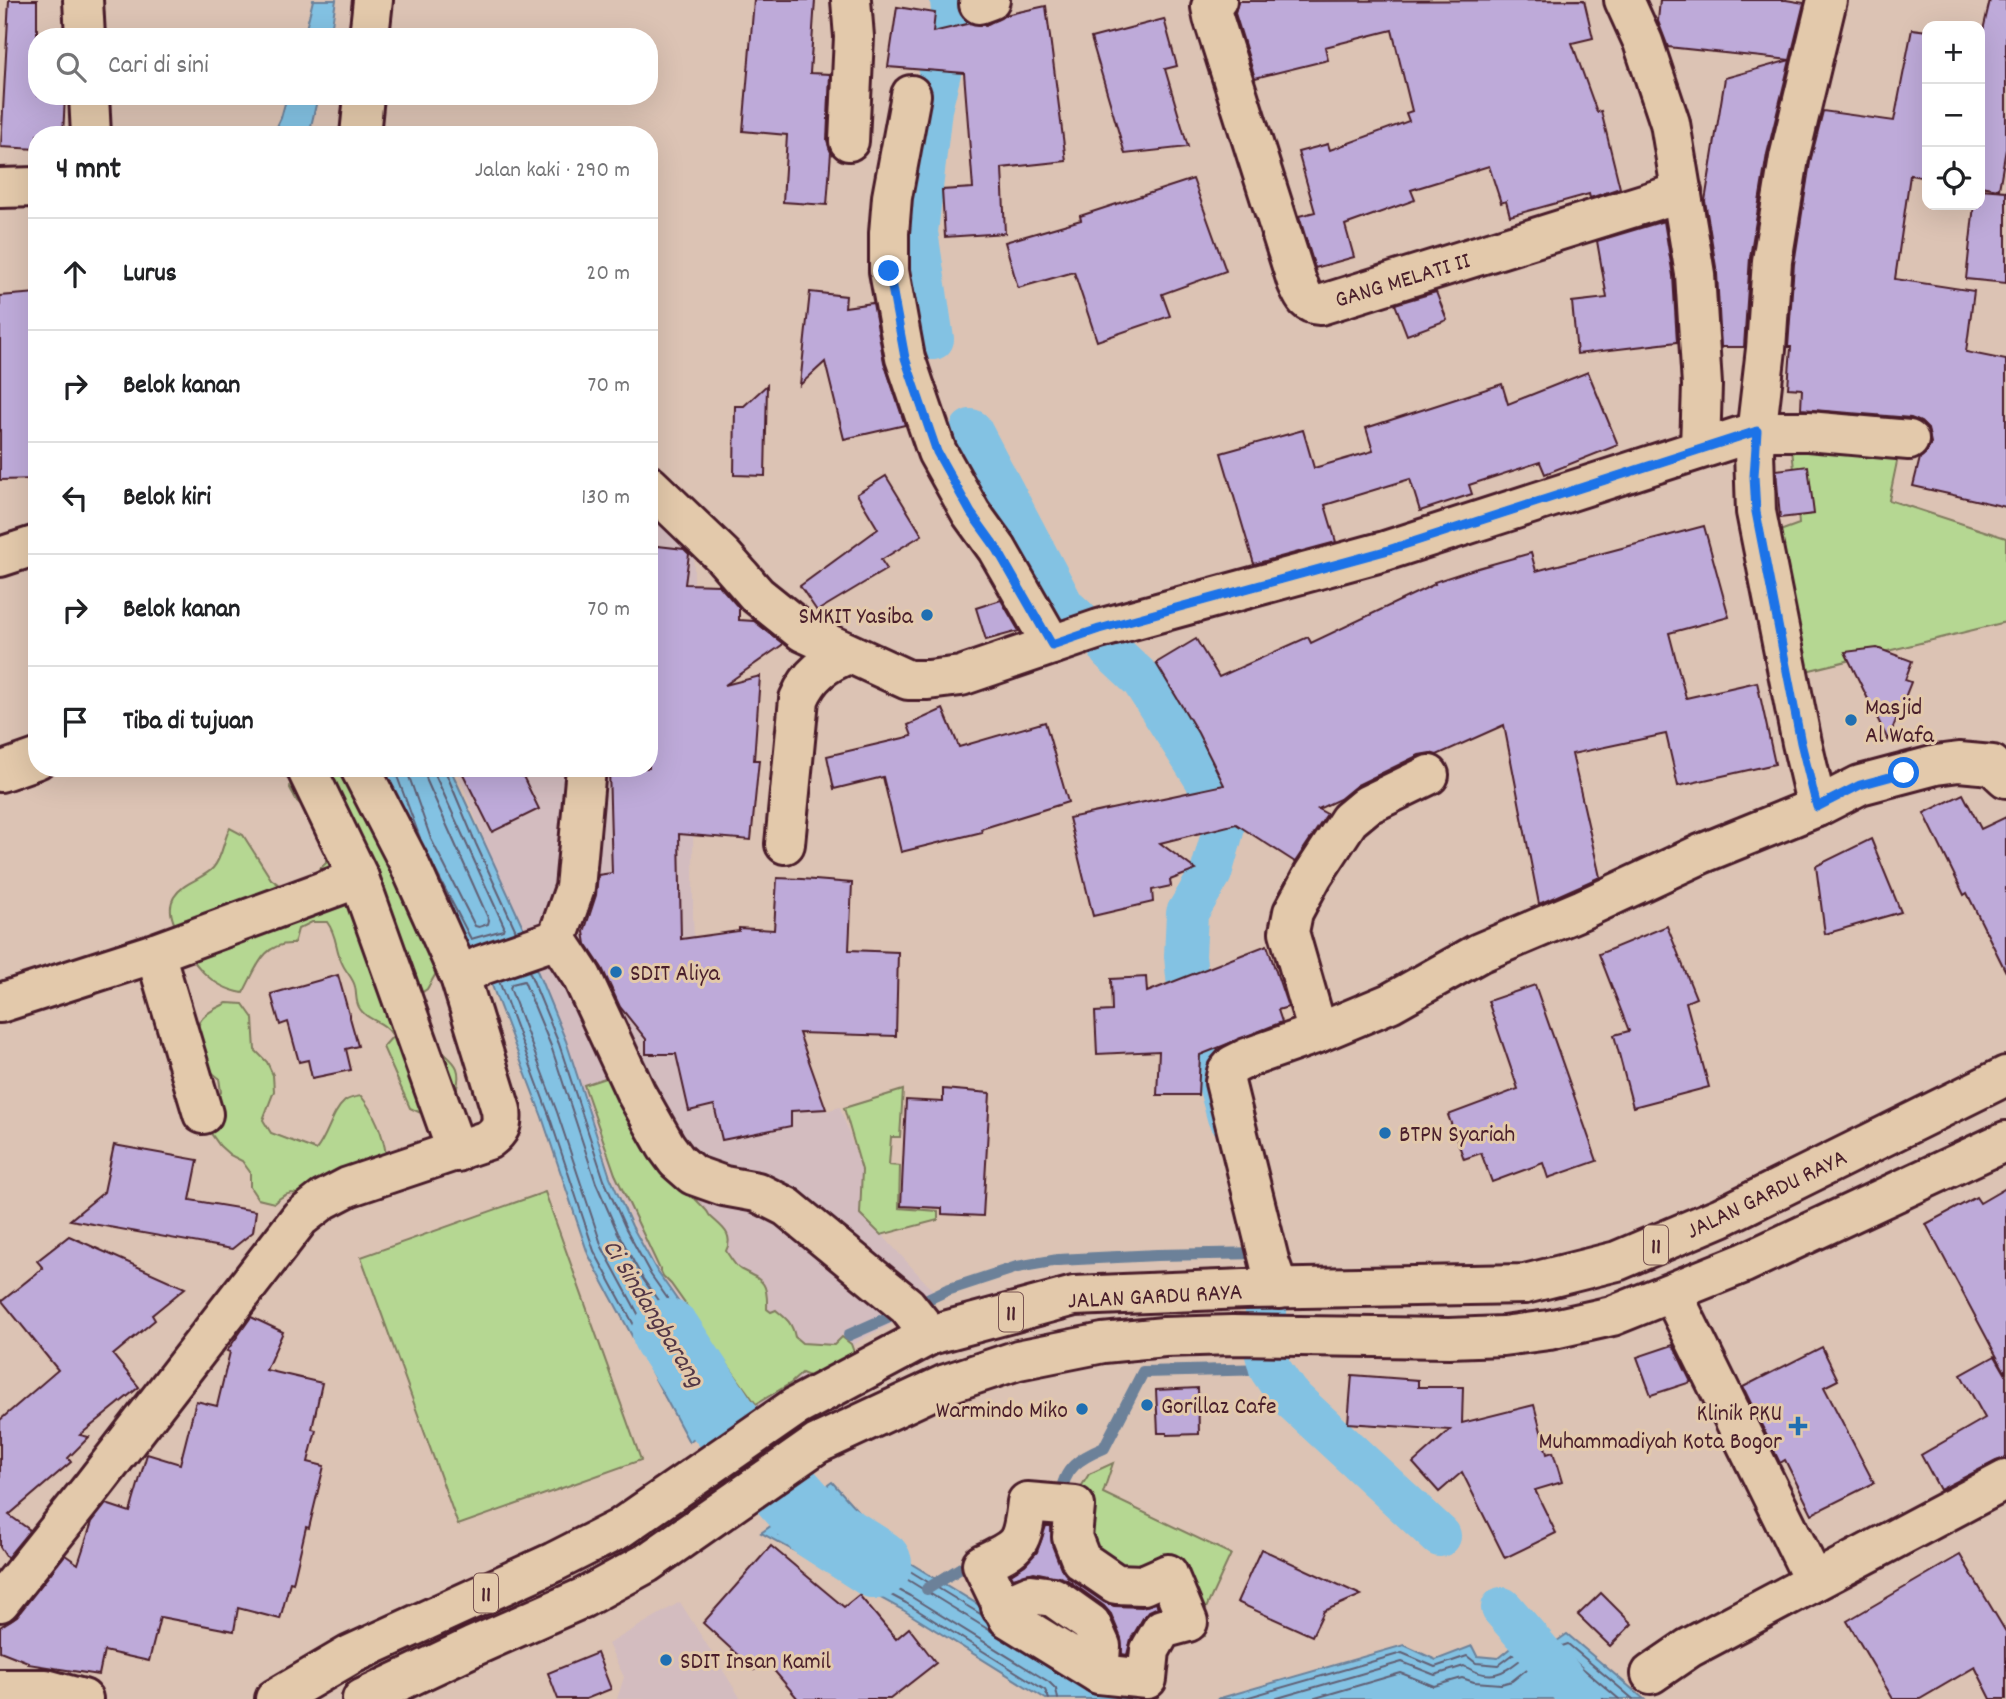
<!DOCTYPE html>
<html lang="id">
<head>
<meta charset="utf-8">
<style>
	body { margin:0; font-family:Dekko,sans-serif; background:#f2f2f2; color:#202124 }
	.controls { position:absolute; right:21px; top:21px; display:grid; overflow:hidden; border-radius:14px; box-shadow:0 7px 28px #0002 }
	.controls button { width:63px; height:63px; display:grid; place-items:center; padding:0; border:0; border-bottom:2px solid #e0e0e0; background:#fff; color:#202124; font:35px sans-serif }
	.stop { position:absolute; width:21px; height:21px; margin:-16px; border:5px solid #1a73e8; border-radius:50%; background:#fff }
	.stop.end { background:#1a73e8; border-color:#fff; box-shadow:0 2px 7px #0008 }
	.list { margin:0; padding:0; list-style:none }
	h2 { display:flex; justify-content:space-between; align-items:center; height:91px; margin:0; padding:0 28px; font-size:30px }
	h2 small { font-size:23px; font-weight:400; color:#757577 }
	.list li { display:grid; grid-template-columns:46px 1fr auto; gap:21px; align-items:center; box-sizing:border-box; height:112px; padding:0 28px; border-top:2px solid #e0e0e0 }
	.list b { display:block; font-size:26px; white-space:nowrap }
	.list em { font-size:23px; font-style:normal; color:#757577 }
	.icon { flex:none; width:38px; height:38px; fill:none; stroke:currentColor; stroke-width:2; stroke-linecap:round; stroke-linejoin:round }
	.map { position:relative; flex:none; width:2006px; height:1699px; overflow:hidden }
	.search { position:absolute; background:#fff; box-shadow:0 7px 28px #0002; left:28px; top:28px; width:630px; height:77px; display:flex; align-items:center; gap:18px; box-sizing:border-box; padding:0 24px; border-radius:28px; color:#757577; font-size:26px }
	.panel { position:absolute; background:#fff; box-shadow:0 7px 28px #0002; left:28px; top:126px; width:630px; height:651px; border-radius:28px }
	.map>svg:first-child { display:block }
</style>
</head>
<body>
<div class="map">
<svg width="2006" height="1699" viewBox="0 0 2006 1699">
	<rect width="100%" height="100%" fill="#dcc3b4"/>
	<filter id="ink" filterUnits="userSpaceOnUse"><feTurbulence type="fractalNoise" baseFrequency=".0143" numOctaves="2"/><feDisplacementMap in="SourceGraphic" scale="14" xChannelSelector="R" yChannelSelector="G"/><feConvolveMatrix kernelMatrix="1 2 1 2 8 2 1 2 1" color-interpolation-filters="sRGB"/></filter>
	<g filter="url(#ink)">
		<!-- built -->
		<g fill="#d3bcbf">
			<polygon points="649,496 694,537 693,916 698,1043 797,1028 826,1111 840,1107 885,1238 939,1297 943,1298 864,1338 756,1408 659,1271 634,1225 612,1176 580,1082 456,768 649,768"/>
			<polygon points="680,1602 741,1699 617,1699 624,1677 608,1644"/>
		</g>
		<!-- green -->
		<g fill="#b5d792" stroke="#807b5e" stroke-width="2">
			<polygon points="1792,448 1899,452 1889,500 2006,538 2006,622 1806,671 1769,535 1799,524"/>
			<path d="M292,768H345L442,963L427,989L414,998C420,1011 424,1028 432,1040C447,1062 465,1059 456,1092L443,1096L423,1114L410,1108L383,1047L393,1036C383,1019 368,1022 360,1009C355,1002 357,995 355,987C354,979 345,971 342,963C335,948 337,935 327,922H312L298,929L294,944C262,942 257,968 243,993C209,987 191,962 178,933C173,921 167,909 174,897C183,882 203,879 213,868C223,857 223,840 230,828L243,835L271,879L285,889L313,887L315,873L326,863V848L307,810L297,801L290,788Z"/>
			<path d="M227,1003L243,1004L253,1018L255,1050L267,1062L273,1075L274,1091L263,1120L271,1133L316,1150C328,1136 331,1113 345,1101C349,1098 356,1097 361,1096C375,1114 383,1133 386,1155L310,1200C295,1190 287,1191 274,1203L258,1199L250,1187V1172L242,1161L230,1155L220,1146L210,1132L208,1117L221,1092L219,1078C207,1070 205,1063 201,1050C192,1021 201,1015 227,1003Z"/>
			<path d="M639,1067L650,1079L659,1094L686,1188C692,1197 699,1202 705,1209C711,1215 706,1213 712,1218C723,1228 734,1235 726,1251C730,1257 735,1266 740,1269C763,1281 768,1281 767,1309L771,1312L776,1310C787,1319 792,1323 795,1337L802,1343L834,1345L842,1337L851,1344L855,1355L811,1386L809,1376L802,1373L791,1383L756,1404L714,1346L707,1344L691,1322L693,1315L671,1284L663,1276L615,1174L584,1085Z"/>
			<polygon points="903,1090 900,1137 891,1137 889,1165 900,1166 899,1208 938,1211 938,1220 881,1235 860,1214 862,1170 844,1108"/>
			<polygon points="545,1192 641,1460 458,1525 361,1257"/>
			<polygon points="1113,1463 1103,1493 1231,1554 1201,1619 1205,1636 1151,1649 1162,1630 1168,1573 1082,1560 1076,1495 1089,1474"/>
		</g>
		<!-- water -->
		<g fill="#83c2e3" stroke="#6c8199" stroke-width="2">
			<polygon points="313,0 336,0 330,37 304,37"/>
			<polygon points="287,96 318,96 309,135 273,135 281,118"/>
			<polygon points="377,768 450,768 528,938 463,961"/>
			<polygon points="533,961 566,1041 610,1177 632,1226 657,1271 745,1397 689,1442 588,1254 542,1117 488,975"/>
			<polygon points="832,1482 897,1555 1133,1699 1046,1699 903,1610 761,1533"/>
			<polygon points="1529,1633 1557,1641 1567,1634 1644,1699 1217,1699 1404,1645 1436,1660 1472,1646 1477,1656 1498,1658"/>
		</g>
		<g fill="none" stroke-linecap="round" stroke-linejoin="round">
			<!-- shore -->
			<g stroke="#616075" stroke-width="2">
				<polyline points="394,768 420,838"/>
				<polyline points="406,768 431,839 475,926 479,927 488,924 489,920 427,781 424,768"/>
				<polyline points="444,768 476,844 516,931"/>
				<polyline points="430,860 471,939 503,930 504,926 436,777 435,768"/>
				<polyline points="499,981 549,1115 594,1251 689,1427 694,1429 733,1397 734,1393 651,1275 626,1229 604,1180 559,1044 529,971"/>
				<polygon points="524,981 551,1046 596,1183 618,1233 643,1279 722,1392 722,1395 696,1415 692,1414 602,1247 557,1112 510,988 512,984"/>
				<polygon points="670,1341 674,1342 708,1389 708,1393 700,1399 696,1398 668,1346"/>
				<polygon points="826,1519 830,1519 853,1545 852,1550 848,1550 814,1532 815,1527"/>
				<polyline points="982,1615 892,1560 832,1493 778,1531 779,1535 906,1603 1045,1690 1049,1699"/>
				<polyline points="994,1633 887,1567 831,1505 794,1529 796,1534 910,1596 1049,1682 1056,1689 1058,1699"/>
				<polyline points="1242,1699 1402,1653 1435,1667 1467,1656 1476,1663 1499,1665 1531,1641 1556,1648 1568,1644 1633,1699"/>
				<path d="M1274,1699L1402,1662L1435,1675L1464,1666C1499,1686 1507,1667 1533,1651L1555,1656L1567,1655L1619,1699"/>
				<polyline points="1312,1699 1401,1673 1434,1686 1462,1678 1474,1682 1501,1684 1512,1681 1536,1662 1553,1667 1565,1667 1603,1699"/>
			</g>
			<!-- stream -->
			<g stroke="#6c8199" stroke-width="12">
				<polyline points="915,1305 947,1290 1017,1267 1058,1260 1157,1255 1262,1253"/>
				<polyline points="849,1335 903,1311"/>
				<path d="M1057,1496H1061C1063,1468 1080,1458 1104,1448L1143,1372L1270,1369"/>
				<polyline points="927,1589 977,1558"/>
			</g>
			<!-- canal -->
			<g stroke="#83c2e3" stroke-width="42">
				<polyline points="933,339 917,232 931,109 953,20 951,0"/>
				<polyline points="971,430 1064,607 1077,619"/>
				<polyline points="1110,650 1142,680 1206,780 1223,831 1211,873 1187,913 1185,956 1192,1027 1219,1084 1228,1117"/>
				<polyline points="1268,1276 1264,1347 1270,1369 1288,1395 1440,1536"/>
				<polyline points="1502,1608 1581,1699"/>
			</g>
			<!-- river -->
			<polyline stroke="#83c2e3" stroke-width="70" points="667,1334 724,1421 815,1524 877,1564"/>
		</g>
		<!-- building -->
		<g fill="#beaad9" stroke="#4a1f2b" stroke-width="2">
			<polygon points="9,0 37,0 37,96 65,96 63,135 37,135 37,149 1,147"/>
			<polygon points="754,0 815,0 810,73 830,74 827,140 831,152 827,205 783,202 787,135 743,131"/>
			<polygon points="1584,0 1593,38 1572,43 1597,112 1601,111 1620,188 1590,198 1589,194 1510,216 1506,201 1501,203 1489,166 1411,190 1415,200 1345,225 1354,257 1315,268 1299,216 1315,212 1298,152 1328,144 1330,150 1409,121 1406,113 1412,111 1392,30 1325,47 1328,60 1255,78 1235,13 1238,1"/>
			<polygon points="1660,0 1786,0 1804,3 1790,60 1668,47 1658,21"/>
			<polygon points="1990,0 2006,0 2006,149 1999,189 1980,186 1980,43"/>
			<polygon points="1046,6 1066,161 1002,168 1005,233 945,237 942,190 973,188 964,73 888,67 897,7 935,13 933,32 971,23 986,25 1005,15"/>
			<polygon points="1164,19 1177,66 1165,69 1188,147 1125,154 1091,38"/>
			<polygon points="1912,29 1927,31 1927,178 1910,175 1895,279 1974,291 1966,352 2006,360 2006,507 1913,486 1920,458 1927,452 1931,443 1928,429 1921,422 1911,418 1801,409 1802,389 1788,388 1791,347 1788,347 1794,264 1810,162 1823,111 1894,121"/>
			<polygon points="1790,60 1767,154 1750,257 1744,347 1721,347 1717,273 1705,201 1725,78"/>
			<polygon points="1193,179 1226,271 1162,294 1170,316 1097,341 1074,272 1018,288 1005,242 1081,220 1080,216"/>
			<polygon points="1980,189 2006,191 2006,283 1966,279 1974,205 1980,205"/>
			<polygon points="1664,221 1673,276 1677,342 1577,354 1572,302 1607,298 1597,241"/>
			<polygon points="810,292 846,296 845,307 873,303 884,362 905,425 844,439 825,362 800,385"/>
			<polygon points="1436,292 1447,320 1407,335 1395,304"/>
			<polygon points="37,293 37,479 0,480 0,296"/>
			<polygon points="1588,372 1618,445 1545,474 1540,462 1469,485 1472,494 1420,511 1410,479 1325,505 1336,542 1254,564 1221,453 1303,430 1314,468 1373,451 1366,428 1502,384 1508,404"/>
			<polygon points="767,385 765,476 734,475 735,406 744,406"/>
			<polygon points="1808,466 1814,514 1780,518 1776,470"/>
			<polygon points="886,476 922,535 881,560 887,569 817,611 800,586 878,529 857,494"/>
			<polygon points="1704,526 1729,617 1669,633 1686,698 1757,682 1775,764 1678,786 1666,734 1572,754 1600,877 1539,904 1504,725 1437,755 1430,753 1419,755 1357,785 1340,799 1318,809 1327,814 1295,862 1236,824 1160,843 1196,870 1170,880 1171,886 1152,890 1153,902 1093,916 1069,818 1224,785 1198,733 1156,663 1196,639 1219,677 1308,637 1311,643 1435,584 1434,582 1471,570 1531,553 1536,571"/>
			<polygon points="649,545 684,549 689,554 685,584 719,585 739,608 739,620 754,621 782,643 782,645 725,685 760,676 754,760 759,760 751,840 679,834 681,939 739,931 739,928 774,930 777,878 802,879 852,883 849,950 898,952 896,1036 799,1033 826,1109 791,1111 791,1126 722,1140 714,1105 689,1111 676,1054 646,1054 646,1039 620,1007 602,968 586,944 584,932 596,895 598,875 612,873 609,768 649,768"/>
			<polygon points="1001,600 1019,631 986,640 976,608"/>
			<polygon points="1877,648 1912,661 1905,680 1911,682 1888,740 1845,652"/>
			<polygon points="943,709 959,747 1045,722 1068,802 981,829 982,832 901,852 883,777 834,789 827,756 912,736 908,725"/>
			<polygon points="460,768 519,768 539,809 492,832"/>
			<polygon points="1963,794 1981,829 2006,817 2006,972 1967,893 1964,895 1924,813"/>
			<polygon points="1871,839 1901,912 1825,934 1816,866"/>
			<polygon points="1667,926 1696,998 1686,1002 1709,1087 1633,1107 1614,1035 1629,1031 1599,954"/>
			<polygon points="1267,945 1288,1007 1278,1010 1282,1022 1200,1055 1198,1095 1157,1095 1159,1051 1097,1054 1095,1012 1112,1011 1111,979 1146,977 1147,992"/>
			<polygon points="338,975 358,1046 346,1049 351,1070 312,1078 308,1060 299,1062 288,1022 280,1025 271,994"/>
			<polygon points="1535,985 1597,1161 1548,1178 1543,1163 1492,1182 1481,1153 1464,1159 1448,1115 1518,1089 1488,1001"/>
			<polygon points="943,1089 990,1093 983,1216 942,1214 942,1208 901,1206 906,1100 943,1102"/>
			<polygon points="114,1145 198,1160 190,1200 256,1211 253,1232 232,1249 70,1220 104,1192"/>
			<polygon points="2006,1188 2006,1374 1926,1224 1976,1197 1980,1203"/>
			<polygon points="69,1236 185,1288 152,1315 155,1320 113,1355 139,1387 80,1435 89,1437 68,1458 71,1462 9,1515 30,1530 7,1558 0,1547 0,1420 58,1370 2,1301 43,1268 37,1261"/>
			<polygon points="251,1317 283,1332 266,1370 322,1383 312,1429 316,1430 308,1462 324,1466 309,1528 306,1527 293,1583 290,1582 280,1619 238,1608 234,1631 160,1617 149,1661 104,1651 99,1675 28,1664 28,1662 0,1651 0,1627 17,1616 65,1555 78,1564 92,1522 106,1504 130,1512 147,1454 180,1464 196,1401 217,1406 230,1352 227,1351"/>
			<polygon points="1673,1345 1691,1382 1651,1395 1637,1357"/>
			<polygon points="1822,1347 1838,1380 1824,1387 1874,1483 1812,1514 1785,1460 1780,1463 1743,1387"/>
			<polygon points="1995,1356 2006,1375 2006,1458 1996,1461 1940,1490 1921,1455 1985,1418 1961,1375"/>
			<polygon points="1352,1375 1418,1380 1418,1387 1463,1387 1462,1423 1534,1405 1547,1454 1553,1452 1562,1482 1535,1490 1556,1533 1505,1558 1462,1472 1439,1492 1413,1463 1450,1430 1348,1423"/>
			<polygon points="1198,1388 1199,1434 1167,1435 1167,1433 1158,1433 1156,1390"/>
			<polygon points="1046,1526 1051,1526 1052,1545 1061,1568 1069,1578 1104,1602 1114,1606 1142,1607 1156,1603 1158,1607 1149,1611 1143,1618 1131,1639 1127,1655 1122,1654 1121,1638 1111,1614 1104,1606 1066,1579 1034,1572 1013,1578 1011,1574 1025,1565 1037,1552"/>
			<polygon points="771,1546 844,1607 859,1595 896,1639 909,1628 936,1663 890,1699 798,1699 767,1662 754,1670 703,1623"/>
			<polygon points="1261,1549 1361,1595 1324,1611 1312,1636 1237,1602"/>
			<polygon points="1960,1555 2006,1632 2006,1699 1991,1699 1975,1667 1920,1699 1893,1699 1847,1621"/>
			<polygon points="1601,1593 1632,1624 1610,1646 1578,1615"/>
			<polygon points="597,1653 611,1689 586,1699 558,1699 548,1673"/>
		</g>
		<g fill="none" stroke-linecap="round" stroke-linejoin="round">
			<defs>
				<g id="street">
					<polyline points="83,0 85,37"/>
					<path d="M1217,0L1211,7L1213,17L1297,282C1303,295 1305,304 1320,305L1682,192"/>
					<polyline points="1624,0 1643,42 1670,123 1695,274 1702,385 1700,448"/>
					<polyline points="979,4 990,0"/>
					<polyline points="369,37 373,0"/>
					<polyline points="911,95 892,197 889,233 889,271 905,358 937,452 971,513 997,549 1052,645"/>
					<polyline points="89,96 91,135"/>
					<polyline points="360,135 364,96"/>
					<polyline points="849,141 854,37 851,0"/>
					<polyline points="0,188 37,187"/>
					<polyline points="649,485 723,556 757,595 803,632 908,680 928,680 961,676 1099,629 1385,551 1757,431 1808,431 1909,440"/>
					<polyline points="0,557 37,545"/>
					<polyline points="306,768 359,878 457,1152"/>
					<polyline points="0,772 37,759"/>
					<polyline points="1817,807 1802,743 1756,512 1754,452 1766,349 1772,261 1789,158 1827,0"/>
					<path d="M785,844L799,699C809,675 825,663 849,654"/>
					<polyline points="557,939 582,977 636,1093 666,1146 677,1161 693,1175 724,1186 757,1192 787,1207 907,1306 930,1335"/>
					<polyline points="557,939 575,888 586,768"/>
					<polyline points="155,953 203,1114"/>
					<polyline points="460,977 482,965 557,939"/>
					<polyline points="0,1003 155,953 359,878"/>
					<polyline points="1318,1033 1289,932 1293,912 1313,875 1349,820 1367,805 1429,775"/>
					<polyline points="1279,1289 1270,1264 1225,1082 1227,1072 1233,1065 1247,1058 1318,1033 1390,1003 1479,953 1583,909 1701,854 1817,807 1860,785 1936,765 1959,762 1992,765 2006,778"/>
					<polyline points="1672,1293 1814,1581"/>
					<path d="M1027,1502L1075,1506L1072,1537L1081,1560L1116,1584L1143,1585L1168,1574L1188,1622L1162,1629L1150,1650L1147,1679L1099,1674L1008,1618L982,1564C1021,1546 1022,1544 1027,1502Z"/>
					<path d="M0,1602L92,1487L300,1218L323,1200L348,1187L488,1140C500,1131 503,1125 501,1110L460,977L408,861L360,768"/>
					<polyline points="1001,1607 1031,1594 1053,1597 1091,1624 1101,1646 1099,1674"/>
					<polyline points="1651,1674 1689,1648 2006,1480"/>
				</g>
				<g id="highway">
					<polyline points="0,1689 46,1689 83,1699"/>
					<polyline points="275,1699 350,1655 554,1562 619,1529 795,1407 930,1335 1074,1296 1245,1289 1525,1284 1617,1261 1721,1217 2006,1076"/>
					<polyline points="362,1699 472,1647 583,1598 647,1563 817,1444 946,1384 1018,1360 1103,1343 1164,1337 1232,1335 1449,1338 1503,1336 1549,1330 1612,1316 1744,1263 2006,1141"/>
				</g>
			</defs>
			<!-- street casing -->
			<use href="#street" stroke="#4a1f2b" stroke-width="44"/>
			<!-- highway casing -->
			<use href="#highway" stroke="#4a1f2b" stroke-width="44"/>
			<!-- street -->
			<use href="#street" stroke="#e3c9ab" stroke-width="38"/>
			<!-- highway -->
			<use href="#highway" stroke="#e3c9ab" stroke-width="38"/>
		</g>
	</g>
	<g fill="none" stroke-linecap="round" stroke-linejoin="round" filter="url(#ink)">
		<!-- route -->
		<polyline stroke="#1a73e8" stroke-width="9" points="889,271 905,358 937,452 971,513 997,549 1052,645 1099,629 1385,551 1757,431 1754,476 1756,512 1801,743 1817,807 1860,785 1904,773"/>
	</g>
	<!-- markers -->
	<g fill="#1f6fb2" stroke="#e3c9ab" stroke-width="2.5">
		<circle cx="927" cy="615" r="7"/>
		<circle cx="1851" cy="720" r="7"/>
		<circle cx="616" cy="972" r="7"/>
		<circle cx="1385" cy="1133" r="7"/>
		<circle cx="1147" cy="1405" r="7"/>
		<circle cx="1082" cy="1409" r="7"/>
		<path d="M1794.5 1415.5h7v7h7v7h-7v7h-7v-7h-7v-7h7z"/>
		<circle cx="666" cy="1660" r="7"/>
	</g>
	<g text-anchor="middle" stroke-width="6" stroke-linejoin="round" paint-order="stroke">
		<!-- shield labels -->
		<g fill="#e3c9ab" stroke="#785251" stroke-width="2">
			<rect x="1644" y="1225.5" width="24" height="39" rx="5"/>
			<rect x="999" y="1292.5" width="24" height="39" rx="5"/>
			<rect x="474" y="1573.5" width="24" height="39" rx="5"/>
		</g>
		<g font-size="23" font-weight="bold" fill="#4a1f2b">
			<text x="1656" y="1253">11</text>
			<text x="1011" y="1320">11</text>
			<text x="486" y="1601">11</text>
		</g>
		<!-- street labels -->
		<g font-size="24" fill="#4a1f2b" stroke="#e3c9ab">
			<text transform="translate(1402 279) rotate(-17)" y="8">GANG MELATI II</text>
			<text transform="translate(1766 1193) rotate(-26)" y="8">JALAN GARDU RAYA</text>
			<text transform="translate(1155 1295) rotate(-3)" y="8">JALAN GARDU RAYA</text>
		</g>
		<!-- poi labels -->
		<g font-size="24" fill="#4a1f2b" stroke="#e3c9ab" text-anchor="start">
			<text x="913" y="623" text-anchor="end">SMKIT Yasiba</text>
			<text x="1865" y="714">Masjid<tspan x="1865" dy="28">Al Wafa</tspan></text>
			<text x="630" y="980">SDIT Aliya</text>
			<text x="1399" y="1141">BTPN Syariah</text>
			<text x="1161" y="1413">Gorillaz Cafe</text>
			<text x="1068" y="1417" text-anchor="end">Warmindo Miko</text>
			<text x="1782" y="1420" text-anchor="end">Klinik PKU<tspan x="1782" dy="28">Muhammadiyah Kota Bogor</tspan></text>
			<text x="680" y="1668">SDIT Insan Kamil</text>
		</g>
		<!-- water labels -->
		<g font-size="26" font-style="italic" fill="#533747" stroke="#e3c9ab">
			<text transform="translate(655 1312) rotate(58)" y="9">Ci Sindangbarang</text>
		</g>
	</g>
</svg>
<div class="controls">
<button>+</button>
<button>−</button>
<button><svg class="icon" aria-label="locate" viewBox="0 0 24 24"><circle cx="12" cy="12" r="6"/><path d="M12 2v4M12 18v4M2 12h4M18 12h4"/></svg></button>
</div>
<div class="stop" style="left:1904px;top:773px"></div>
<div class="stop end" style="left:889px;top:271px"></div>
<div class="search"><svg class="icon" aria-label="search" viewBox="0 0 24 24"><circle cx="10" cy="10" r="6"/><path d="M15 15l6 6"/></svg>Cari di sini</div>
<section class="panel">
<h2>4 mnt<small>Jalan kaki · 290 m</small></h2>
<ul class="list">
<li><svg class="icon" aria-label="ahead" viewBox="0 0 24 24"><path d="M12 20V5M6 11l6-6 6 6"/></svg><div><b>Lurus</b></div><em>20 m</em></li>
<li><svg class="icon" aria-label="right" viewBox="0 0 24 24"><path d="M7 20v-9h11M14 6l5 5-5 5"/></svg><div><b>Belok kanan</b></div><em>70 m</em></li>
<li><svg class="icon" aria-label="left" viewBox="0 0 24 24"><path d="M17 20v-9H6M10 6l-5 5 5 5"/></svg><div><b>Belok kiri</b></div><em>130 m</em></li>
<li><svg class="icon" aria-label="right" viewBox="0 0 24 24"><path d="M7 20v-9h11M14 6l5 5-5 5"/></svg><div><b>Belok kanan</b></div><em>70 m</em></li>
<li><svg class="icon" aria-label="arrive" viewBox="0 0 24 24"><path d="M6 21V4h12l-3 4 3 4H6"/></svg><div><b>Tiba di tujuan</b></div></li>
</ul>
</section>
</div>
</body>
</html>
